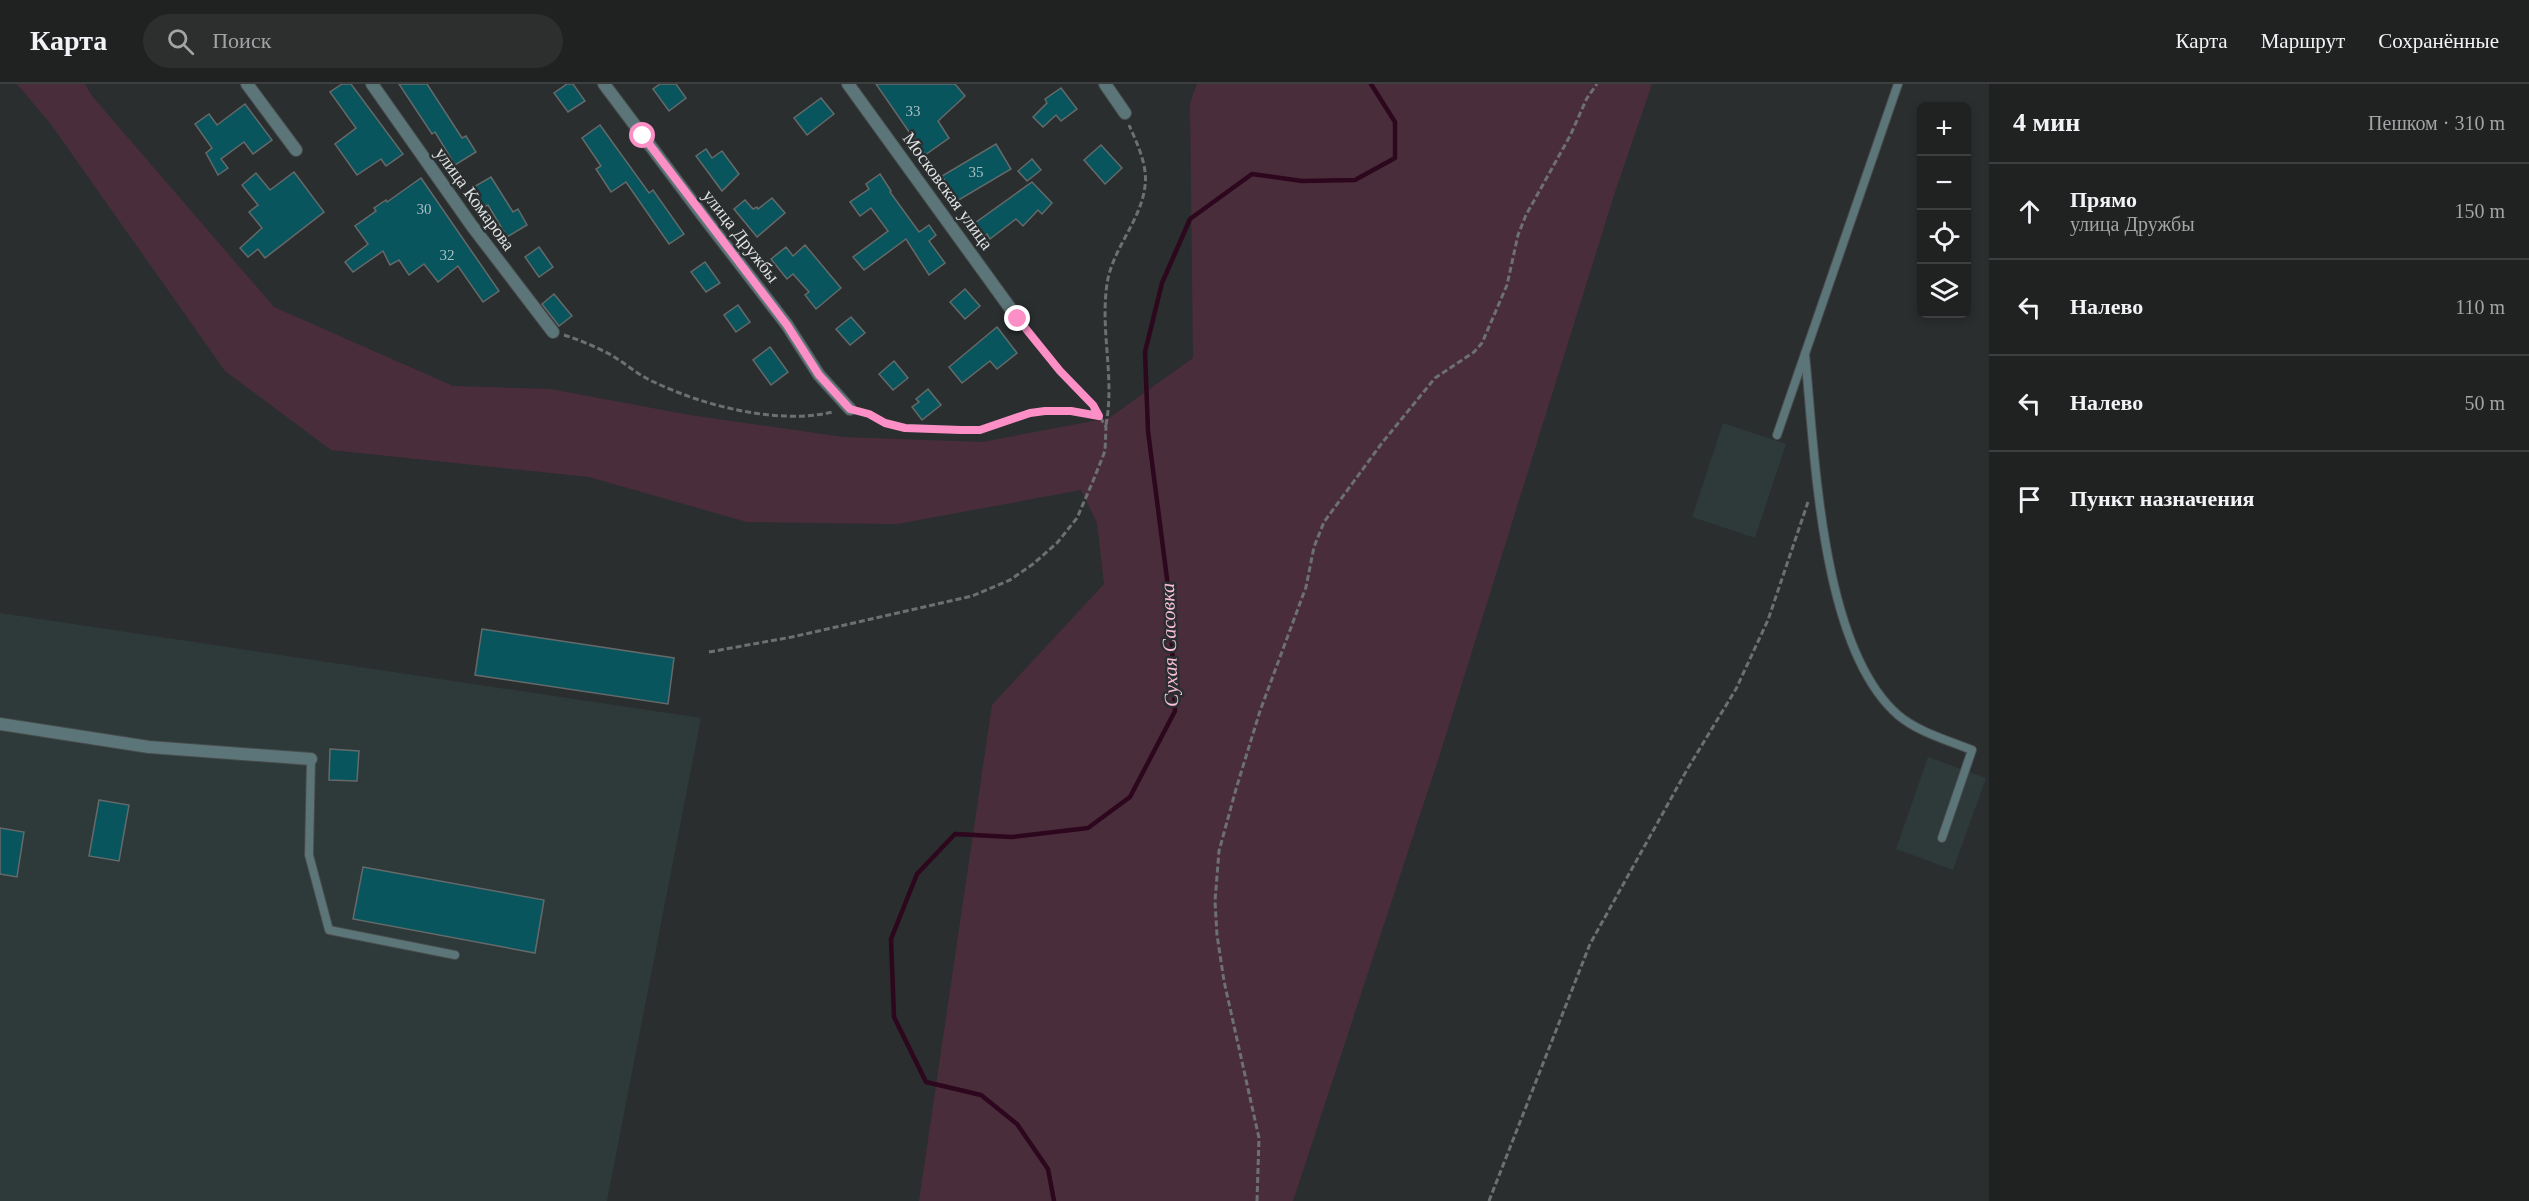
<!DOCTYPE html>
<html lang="ru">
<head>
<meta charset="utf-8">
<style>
	body { margin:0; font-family:"Times New Roman",serif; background:#2d2f2f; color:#f1f3f6 }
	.controls { position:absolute; right:18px; top:18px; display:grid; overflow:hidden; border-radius:9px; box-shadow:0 3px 9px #0003 }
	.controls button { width:54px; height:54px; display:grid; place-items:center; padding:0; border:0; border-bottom:2px solid #3d3f40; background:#202222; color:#f1f3f6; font:30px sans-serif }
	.stop { position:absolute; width:18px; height:18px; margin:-14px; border:4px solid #fb8fc6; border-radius:50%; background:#fff }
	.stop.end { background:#fb8fc6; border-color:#fff; box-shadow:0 2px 6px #0008 }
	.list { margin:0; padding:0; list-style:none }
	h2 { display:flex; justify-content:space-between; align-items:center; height:78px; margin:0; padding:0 24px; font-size:26px }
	h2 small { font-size:20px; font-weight:400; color:#a2a4a5 }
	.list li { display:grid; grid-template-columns:39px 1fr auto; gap:18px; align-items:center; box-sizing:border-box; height:96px; padding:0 24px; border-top:2px solid #3d3f40 }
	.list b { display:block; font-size:22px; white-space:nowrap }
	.list p { margin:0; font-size:20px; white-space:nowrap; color:#a2a4a5 }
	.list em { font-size:20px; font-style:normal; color:#a2a4a5 }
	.icon { flex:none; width:33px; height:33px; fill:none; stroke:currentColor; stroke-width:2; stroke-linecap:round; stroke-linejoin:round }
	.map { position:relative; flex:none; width:1989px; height:1117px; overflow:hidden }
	header { display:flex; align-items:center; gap:36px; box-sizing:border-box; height:84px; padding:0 30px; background:#202222; border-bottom:2px solid #3d3f40 }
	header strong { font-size:28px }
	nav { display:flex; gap:33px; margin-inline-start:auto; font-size:21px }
	.search { width:420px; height:54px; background:#2d2f2f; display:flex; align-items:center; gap:15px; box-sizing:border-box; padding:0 21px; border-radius:33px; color:#a2a4a5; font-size:22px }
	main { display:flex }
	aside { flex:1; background:#202222 }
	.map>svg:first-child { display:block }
</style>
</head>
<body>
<header>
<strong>Карта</strong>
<div class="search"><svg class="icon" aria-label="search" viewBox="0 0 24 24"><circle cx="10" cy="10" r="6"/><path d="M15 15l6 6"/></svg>Поиск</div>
<nav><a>Карта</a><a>Маршрут</a><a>Сохранённые</a></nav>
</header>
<main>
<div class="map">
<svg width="1989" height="1117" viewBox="0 0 1989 1117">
	<rect width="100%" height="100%" fill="#2a2e2e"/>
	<!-- built -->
	<g fill="#2e393a">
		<polygon points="1723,339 1786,360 1755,454 1692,433"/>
		<polygon points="0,529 701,634 607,1117 0,1117"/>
		<polygon points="1928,673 1986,694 1953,786 1896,765"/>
	</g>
	<!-- green -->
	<polygon fill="#4a2d3b" points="17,0 85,0 92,12 274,223 453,302 550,305 690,331 843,353 982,358 1109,334 1193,274 1190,19 1197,0 1652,0 1614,111 1440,670 1293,1117 919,1117 992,621 1104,500 1097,439 1081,406 897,440 747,438 589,393 331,366 225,287 50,39"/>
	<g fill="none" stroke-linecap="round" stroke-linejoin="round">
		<!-- stream -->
		<polyline stroke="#2d071d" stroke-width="4.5" points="1054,1117 1048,1085 1017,1040 981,1011 926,998 894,933 891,855 917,790 955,750 1012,753 1088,744 1130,713 1175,627 1170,518 1148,347 1145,268 1162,199 1190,135 1252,90 1302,97 1355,96 1395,74 1395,38 1371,0"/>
	</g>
	<!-- building -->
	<g fill="#08555d" stroke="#65696a" stroke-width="1.5">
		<polygon points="342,0 351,0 403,70 386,82 381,75 357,91 335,60 356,44 330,8"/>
		<polygon points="399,0 427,0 462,54 466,52 476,68 455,81 435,48 432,50"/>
		<polygon points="567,0 573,0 585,17 568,28 554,9"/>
		<polygon points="660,0 676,0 686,14 669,27 653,5"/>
		<polygon points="876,0 955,0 965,12 938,37 949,54 925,71"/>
		<polygon points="1061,4 1077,25 1061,37 1056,31 1043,43 1033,33 1047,19 1045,15"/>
		<polygon points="821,14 834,30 807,51 794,34"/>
		<polygon points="245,20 272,56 253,70 244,58 221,75 228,84 218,91 206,69 212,64 195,40 209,30 217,41"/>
		<polygon points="600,41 649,109 653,106 684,150 669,160 626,98 611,108 596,85 601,82 582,54"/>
		<polygon points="996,60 1011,85 957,117 942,92"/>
		<polygon points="1101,61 1122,84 1105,100 1084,76"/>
		<polygon points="706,65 712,74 722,67 739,90 722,107 696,72"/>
		<polygon points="1032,75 1041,86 1027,97 1018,87"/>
		<polygon points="294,88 324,128 265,174 258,165 248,173 240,164 262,144 249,128 258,121 242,101 256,89 270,106"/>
		<polygon points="880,90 891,107 890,108 919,148 929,141 936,151 929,157 945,179 929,191 906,155 864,186 853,173 888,147 871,124 860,132 850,118 869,105 866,100"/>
		<polygon points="491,93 513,128 518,125 527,141 507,153 488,121 484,123 472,104"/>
		<polygon points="421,94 499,207 483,218 458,182 438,198 424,180 409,191 399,176 390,181 383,167 353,188 345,178 368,160 355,142 376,127 374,124 386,116 387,118"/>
		<polygon points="1032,98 1052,119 1042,130 1038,126 1023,142 1016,135 990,155 987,150 978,157 968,144"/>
		<polygon points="772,114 785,129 757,153 734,125 745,116 753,125 757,123 758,125"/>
		<polygon points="805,161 841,204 816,225 805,211 809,208 793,190 787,195 771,175 786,163 793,172"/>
		<polygon points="539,163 553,183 539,193 525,173"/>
		<polygon points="705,178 720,199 706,208 691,188"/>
		<polygon points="965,205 980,222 965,235 950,218"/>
		<polygon points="554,210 572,232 559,242 542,220"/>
		<polygon points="738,221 750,238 736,248 724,231"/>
		<polygon points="851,233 865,249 850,261 836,245"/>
		<polygon points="997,243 1017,269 997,285 990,277 962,299 949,283"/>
		<polygon points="770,263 788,288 771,301 753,276"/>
		<polygon points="894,277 908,294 893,306 879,290"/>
		<polygon points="928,305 941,321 922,336 912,323 919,318 916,315"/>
		<polygon points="482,545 674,574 668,620 475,591"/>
		<polygon points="330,665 359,667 357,697 329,696"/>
		<polygon points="99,716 129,721 119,777 89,772"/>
		<polygon points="0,744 24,748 17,793 0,790"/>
		<polygon points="363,783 544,816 535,869 353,835"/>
	</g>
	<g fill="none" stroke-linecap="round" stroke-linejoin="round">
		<defs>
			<g id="service">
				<path d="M1805,270C1815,368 1820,563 1898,631C1918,648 1947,656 1972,666L1942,754"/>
				<polyline points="1777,351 1898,0"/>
				<polyline points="311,675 309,771 329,846 455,871"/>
			</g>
			<g id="minor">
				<polyline points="247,0 296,66"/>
				<polyline points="372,0 472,142 553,248"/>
				<polyline points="604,0 703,132 787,241 819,291 850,325"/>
				<polyline points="848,0 1018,235"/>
				<polyline points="1105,0 1125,29"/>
				<polyline points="0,640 149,663 311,675"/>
			</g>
		</defs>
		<!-- service casing -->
		<use href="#service" stroke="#474b4b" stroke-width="10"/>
		<!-- minor casing -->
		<use href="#minor" stroke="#474b4b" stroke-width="14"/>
		<!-- path -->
		<g stroke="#6d7070" stroke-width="3" stroke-dasharray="6 3" stroke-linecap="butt">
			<path d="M564,251C580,256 596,263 611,271C625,279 638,291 654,298C704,322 778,341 833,328"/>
			<polyline points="861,328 905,344 961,346 980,346 1030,329 1045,327 1071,327 1099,332"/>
			<path d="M1106,341C1115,294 1100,247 1107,200C1112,165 1141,137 1145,102C1148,82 1137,59 1129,41"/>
			<polyline points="709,568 792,553 972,512 1010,496 1033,480 1057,459 1077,434 1093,397 1105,367 1106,343 1093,321 1025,244"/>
			<polyline points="1257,1117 1259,1054 1224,897 1217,851 1215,817 1219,767 1236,705 1260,627 1306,503 1314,463 1324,438 1382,359 1435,294 1474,268 1482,259 1507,201 1518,151 1526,131 1570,52 1587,14 1597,0"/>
			<polyline points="1489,1117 1590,860 1688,684 1736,605 1768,536 1808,418"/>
		</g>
		<!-- service -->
		<use href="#service" stroke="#5b7578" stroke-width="8"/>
		<!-- minor -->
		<use href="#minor" stroke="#5b7578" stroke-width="12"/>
	</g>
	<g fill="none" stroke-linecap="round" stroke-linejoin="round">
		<!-- route -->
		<polyline stroke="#fb8fc6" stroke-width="8" points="643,52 787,241 819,291 850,325 869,330 885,339 905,344 961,346 980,346 1030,329 1045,327 1071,327 1099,332 1093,321 1060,287 1018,235"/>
	</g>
	<g text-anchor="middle" stroke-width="5" stroke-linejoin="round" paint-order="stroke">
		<!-- number labels -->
		<g font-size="15" fill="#aabfc2">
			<text x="913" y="32">33</text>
			<text x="976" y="93">35</text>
			<text x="424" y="130">30</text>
			<text x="447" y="176">32</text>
		</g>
		<!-- street labels -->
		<g font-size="18" fill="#e0e2e3" stroke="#2a2e2e">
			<text transform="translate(948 107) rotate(54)" y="6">Московская улица</text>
			<text transform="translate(475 115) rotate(54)" y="6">улица Комарова</text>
			<text transform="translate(741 152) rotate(52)" y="6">улица Дружбы</text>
		</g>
		<!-- water labels -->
		<g font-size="20" font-style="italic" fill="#fabdda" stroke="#2a2e2e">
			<text transform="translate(1169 561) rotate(-92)" y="7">Сухая Сасовка</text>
		</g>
	</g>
</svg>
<div class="controls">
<button>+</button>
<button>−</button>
<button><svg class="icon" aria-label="locate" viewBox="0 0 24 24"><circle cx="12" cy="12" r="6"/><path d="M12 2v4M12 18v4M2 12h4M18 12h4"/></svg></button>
<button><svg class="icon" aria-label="layers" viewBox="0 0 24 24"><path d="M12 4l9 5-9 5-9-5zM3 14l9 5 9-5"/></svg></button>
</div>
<div class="stop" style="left:643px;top:52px"></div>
<div class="stop end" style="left:1018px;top:235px"></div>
</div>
<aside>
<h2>4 мин<small>Пешком · 310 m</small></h2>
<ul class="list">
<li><svg class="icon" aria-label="ahead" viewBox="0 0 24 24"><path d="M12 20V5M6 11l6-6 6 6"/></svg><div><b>Прямо</b><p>улица Дружбы</p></div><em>150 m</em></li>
<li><svg class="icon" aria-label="left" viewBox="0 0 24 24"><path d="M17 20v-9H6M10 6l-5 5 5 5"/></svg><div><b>Налево</b></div><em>110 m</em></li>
<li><svg class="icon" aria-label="left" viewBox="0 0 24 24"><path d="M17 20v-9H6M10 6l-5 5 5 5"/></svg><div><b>Налево</b></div><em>50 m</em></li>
<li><svg class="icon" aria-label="arrive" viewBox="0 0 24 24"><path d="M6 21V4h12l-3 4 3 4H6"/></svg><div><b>Пункт назначения</b></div></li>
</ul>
</aside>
</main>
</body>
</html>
